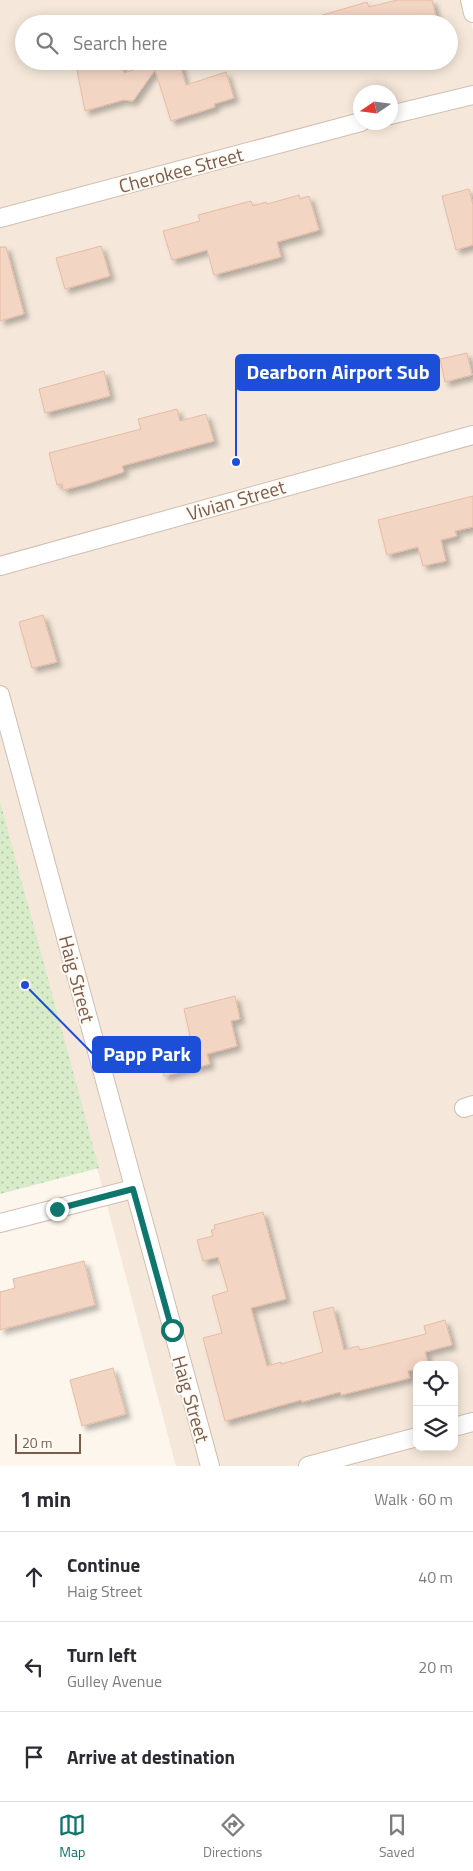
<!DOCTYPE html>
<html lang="en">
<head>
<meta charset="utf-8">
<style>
	body { margin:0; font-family:"Titillium Web",sans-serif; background:#f2f2f3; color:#2b2b33 }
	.controls { position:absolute; right:15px; bottom:15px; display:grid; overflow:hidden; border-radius:10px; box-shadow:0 2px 12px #0003 }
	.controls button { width:45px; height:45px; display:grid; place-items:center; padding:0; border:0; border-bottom:1px solid #e1e1e2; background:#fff; color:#2b2b33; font:25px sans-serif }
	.compass { position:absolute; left:353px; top:85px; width:45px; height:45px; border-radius:50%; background:#fff; box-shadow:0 2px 12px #0003; rotate:257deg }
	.scale { position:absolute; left:15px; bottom:12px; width:66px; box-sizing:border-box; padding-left:5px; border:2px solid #7a5c4d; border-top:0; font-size:14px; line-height:18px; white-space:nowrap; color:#7a5c4d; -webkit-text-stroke:4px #fffaf3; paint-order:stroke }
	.stop { position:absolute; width:15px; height:15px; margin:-11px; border:4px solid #0f766e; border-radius:50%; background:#fff }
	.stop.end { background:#0f766e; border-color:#fff; box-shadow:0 1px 5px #0008 }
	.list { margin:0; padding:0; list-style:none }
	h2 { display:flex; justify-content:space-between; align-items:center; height:65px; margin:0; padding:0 20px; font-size:21px }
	h2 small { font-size:16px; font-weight:400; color:#7c7c81 }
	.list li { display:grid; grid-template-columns:32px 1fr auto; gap:15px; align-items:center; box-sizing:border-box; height:90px; padding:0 20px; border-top:1px solid #e1e1e2 }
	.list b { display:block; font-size:19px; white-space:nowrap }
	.list p { margin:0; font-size:16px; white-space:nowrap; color:#7c7c81 }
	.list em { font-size:16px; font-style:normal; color:#7c7c81 }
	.icon { flex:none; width:28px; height:28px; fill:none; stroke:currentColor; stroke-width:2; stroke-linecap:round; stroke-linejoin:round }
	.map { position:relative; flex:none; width:473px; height:1466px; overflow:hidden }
	.search { position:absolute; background:#fff; box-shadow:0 2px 12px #0003; left:15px; right:15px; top:15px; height:55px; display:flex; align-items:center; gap:12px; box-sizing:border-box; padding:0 18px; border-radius:28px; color:#7c7c81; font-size:19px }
	.sheet { height:335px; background:#fff }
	nav { display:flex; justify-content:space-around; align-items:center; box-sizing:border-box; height:70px; border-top:1px solid #e1e1e2; background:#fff; font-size:14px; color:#7c7c81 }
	nav a { display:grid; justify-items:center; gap:2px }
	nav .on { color:#0f766e }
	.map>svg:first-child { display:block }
</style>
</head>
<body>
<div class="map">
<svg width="473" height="1466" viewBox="0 0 473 1466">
	<defs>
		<pattern id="park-dots" width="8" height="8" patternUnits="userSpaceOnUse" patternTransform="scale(1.25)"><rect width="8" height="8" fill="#d8ecc9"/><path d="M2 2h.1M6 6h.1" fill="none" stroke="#b4c2a5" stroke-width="1.8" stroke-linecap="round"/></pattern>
		<filter id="shadow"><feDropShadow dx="4.5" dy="4.5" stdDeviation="2.5" flood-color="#0004"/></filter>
	</defs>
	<rect width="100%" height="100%" fill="#fdf6ec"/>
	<!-- residential -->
	<path fill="#f5e8da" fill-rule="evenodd" d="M0,0H465L473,30V1466H176L0,801ZM24,24H449V61H24ZM360,92H390V122H360ZM417,1365H454V1447H417Z"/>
	<!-- park -->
	<polygon fill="url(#park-dots)" points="0,801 99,1168 0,1194"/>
	<!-- building -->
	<g fill="#f3d5c3" stroke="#e6bba3" filter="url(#shadow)">
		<polygon points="397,0 432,0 438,24 310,24 309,19 367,2 369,7"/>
		<polygon points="92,61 121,61 124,73 153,64 152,61 179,61 186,85 226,72 234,98 214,104 215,107 171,121 155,70 133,101 123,100 85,111 77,70 93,65"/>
		<polygon points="469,189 473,205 473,245 456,250 442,196"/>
		<polygon points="299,195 300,199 309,196 319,230 277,242 281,257 214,275 207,250 172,260 163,231 200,221 198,215 251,201 253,206 266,202 267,204"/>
		<polygon points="101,246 110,276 65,289 56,258"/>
		<polygon points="0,247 6,247 24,314 0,321"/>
		<polygon points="467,353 472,375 445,382 440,359"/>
		<polygon points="104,371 110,396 45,413 39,389"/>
		<polygon points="177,409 180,421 206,414 214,441 122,466 124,472 83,485 63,490 62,484 57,485 49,453 141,429 138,419"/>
		<polygon points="473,496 473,527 455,531 457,536 441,540 446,561 423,566 418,547 387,555 378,520"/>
		<polygon points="43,615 57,662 32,668 19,622"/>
		<polygon points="235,996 240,1019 231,1021 237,1046 207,1054 210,1064 164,1076 156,1045 190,1036 184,1009"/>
		<polygon points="263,1212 286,1299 251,1308 267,1366 281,1362 281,1364 323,1352 313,1312 333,1307 344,1350 358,1346 360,1350 426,1334 424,1326 445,1320 452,1345 425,1352 429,1365 417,1365 417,1369 408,1371 410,1378 341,1395 340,1392 302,1402 301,1400 225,1421 203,1338 222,1333 212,1296 228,1291 218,1257 203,1261 197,1240 213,1236 211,1230 215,1229 214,1225"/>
		<polygon points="84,1261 95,1305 0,1330 0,1292 15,1288 13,1279"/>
		<polygon points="113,1368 126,1414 82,1426 70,1380"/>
	</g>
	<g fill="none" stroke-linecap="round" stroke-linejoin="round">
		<defs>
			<g id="street">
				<polyline points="470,0 473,13"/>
				<polyline points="390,115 473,95"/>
				<polyline points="0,218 361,122"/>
				<polyline points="0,566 473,435"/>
				<polyline points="0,695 210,1466"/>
				<polyline points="464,1108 473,1105"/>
				<polyline points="0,1223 133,1189"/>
				<polyline points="454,1427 473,1422"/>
				<polyline points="308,1466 417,1437"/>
			</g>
		</defs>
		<!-- street casing -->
		<use href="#street" stroke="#d1beb0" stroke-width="20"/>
		<!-- street -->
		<use href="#street" stroke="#fff" stroke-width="18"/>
	</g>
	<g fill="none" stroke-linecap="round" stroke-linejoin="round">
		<!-- route -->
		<polyline stroke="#0f766e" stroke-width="6" points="57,1209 133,1189 172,1330"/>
	</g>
	<g text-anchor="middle" stroke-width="4" stroke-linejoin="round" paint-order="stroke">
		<!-- street labels -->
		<g font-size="19" fill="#7a5c4d" stroke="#fffaf3">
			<text transform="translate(181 170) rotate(-15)" y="7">Cherokee Street</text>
			<text transform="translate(236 500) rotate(-16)" y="7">Vivian Street</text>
			<text transform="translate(77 979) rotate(75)" y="7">Haig Street</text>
			<text transform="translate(191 1399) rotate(74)" y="7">Haig Street</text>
		</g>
	</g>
	<!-- callouts -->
	<path fill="none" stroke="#1d4ed8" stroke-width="2" d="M236 462L236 372M25 985L93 1054"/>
	<g fill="#1d4ed8" stroke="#fffaf3" stroke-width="2">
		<circle cx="236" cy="462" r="5"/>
		<circle cx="25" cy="985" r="5"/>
	</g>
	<g fill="#1d4ed8" stroke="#1d4ed8" stroke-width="2">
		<rect x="236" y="355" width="203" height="35" rx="5"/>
		<rect x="93" y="1037" width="107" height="35" rx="5"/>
	</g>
	<g font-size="20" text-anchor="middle" font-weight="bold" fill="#fff">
		<text x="338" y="379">Dearborn Airport Sub</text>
		<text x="147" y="1061">Papp Park</text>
	</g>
</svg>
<div class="controls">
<button><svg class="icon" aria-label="locate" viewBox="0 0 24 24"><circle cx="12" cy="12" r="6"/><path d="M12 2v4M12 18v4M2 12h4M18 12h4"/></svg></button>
<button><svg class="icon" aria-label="layers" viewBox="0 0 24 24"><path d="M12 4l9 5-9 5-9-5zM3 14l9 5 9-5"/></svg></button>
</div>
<svg class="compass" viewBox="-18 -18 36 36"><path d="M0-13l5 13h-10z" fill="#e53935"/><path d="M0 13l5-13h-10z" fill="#7c7c81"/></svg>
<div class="scale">20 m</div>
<div class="stop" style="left:172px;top:1330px"></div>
<div class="stop end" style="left:57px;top:1209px"></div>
<div class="search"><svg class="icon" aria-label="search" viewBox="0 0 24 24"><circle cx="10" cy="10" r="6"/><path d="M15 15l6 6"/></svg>Search here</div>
</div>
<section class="sheet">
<h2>1 min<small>Walk · 60 m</small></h2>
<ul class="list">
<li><svg class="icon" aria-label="ahead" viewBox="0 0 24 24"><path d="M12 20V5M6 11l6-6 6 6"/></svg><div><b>Continue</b><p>Haig Street</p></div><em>40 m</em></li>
<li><svg class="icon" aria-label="left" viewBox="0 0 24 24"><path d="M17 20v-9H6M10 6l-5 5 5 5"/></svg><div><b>Turn left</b><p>Gulley Avenue</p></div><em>20 m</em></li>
<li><svg class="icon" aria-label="arrive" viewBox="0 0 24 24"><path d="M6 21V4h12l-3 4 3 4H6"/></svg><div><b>Arrive at destination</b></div></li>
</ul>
</section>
<nav>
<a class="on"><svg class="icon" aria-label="map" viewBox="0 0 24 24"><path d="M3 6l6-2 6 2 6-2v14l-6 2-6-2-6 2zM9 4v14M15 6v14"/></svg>Map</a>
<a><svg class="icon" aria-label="directions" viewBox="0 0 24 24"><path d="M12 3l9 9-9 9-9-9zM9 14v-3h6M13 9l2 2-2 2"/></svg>Directions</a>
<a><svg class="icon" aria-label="saved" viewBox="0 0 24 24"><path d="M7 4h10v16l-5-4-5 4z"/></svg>Saved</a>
</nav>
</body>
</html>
